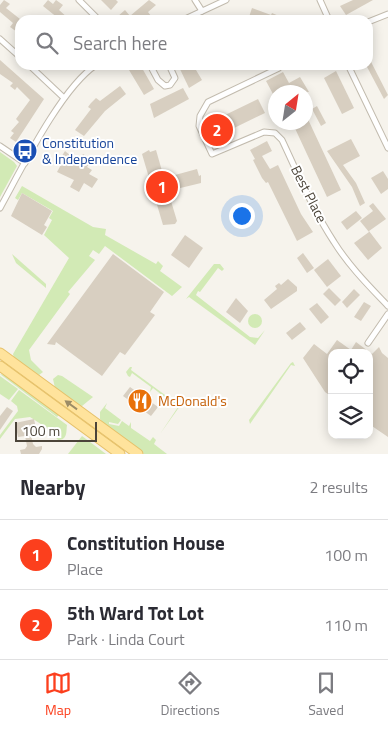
<!DOCTYPE html>
<html lang="en">
<head>
<meta charset="utf-8">
<style>
	body { margin:0; font-family:"Titillium Web",sans-serif; background:#f7f7f7; color:#2b2b33 }
	.controls { position:absolute; right:15px; bottom:15px; display:grid; overflow:hidden; border-radius:10px; box-shadow:0 2px 12px #0003 }
	.controls button { width:45px; height:45px; display:grid; place-items:center; padding:0; border:0; border-bottom:1px solid #e1e1e2; background:#fff; color:#2b2b33; font:25px sans-serif }
	.compass { position:absolute; left:268px; top:85px; width:45px; height:45px; border-radius:50%; background:#fff; box-shadow:0 2px 12px #0003; rotate:30deg }
	.scale { position:absolute; left:15px; bottom:12px; width:82px; box-sizing:border-box; padding-left:5px; border:2px solid #4b4439; border-top:0; font-size:14px; line-height:18px; white-space:nowrap; color:#4b4439; -webkit-text-stroke:4px #fff; paint-order:stroke }
	.you { position:absolute; left:241px; top:215px; width:18px; height:18px; margin:-12px; border:4px solid #fff; border-radius:50%; background:#1a73e8; box-shadow:0 0 0 8px #1a73e833 }
	.badge { display:grid; place-items:center; width:32px; height:32px; border-radius:50%; background:#fc3f1d; color:#fff; font-size:16px; font-weight:700 }
	.pin { position:absolute; translate:-50% -50%; border:2px solid #fff; box-shadow:0 1px 5px #0006 }
	.list { margin:0; padding:0; list-style:none }
	h2 { display:flex; justify-content:space-between; align-items:center; height:65px; margin:0; padding:0 20px; font-size:21px }
	h2 small { font-size:16px; font-weight:400; color:#7c7c81 }
	.list li { display:grid; grid-template-columns:32px 1fr auto; gap:15px; align-items:center; box-sizing:border-box; height:70px; padding:0 20px; border-top:1px solid #e1e1e2 }
	.list b { display:block; font-size:19px; white-space:nowrap }
	.list p { margin:0; font-size:16px; white-space:nowrap; color:#7c7c81 }
	.list em { font-size:16px; font-style:normal; color:#7c7c81 }
	.icon { flex:none; width:28px; height:28px; fill:none; stroke:currentColor; stroke-width:2; stroke-linecap:round; stroke-linejoin:round }
	.map { position:relative; flex:none; width:388px; height:454px; overflow:hidden }
	.search { position:absolute; background:#fff; box-shadow:0 2px 12px #0003; left:15px; right:15px; top:15px; height:55px; display:flex; align-items:center; gap:12px; box-sizing:border-box; padding:0 18px; border-radius:15px; color:#7c7c81; font-size:19px }
	.sheet { height:205px; background:#fff }
	nav { display:flex; justify-content:space-around; align-items:center; box-sizing:border-box; height:70px; border-top:1px solid #e1e1e2; background:#fff; font-size:14px; color:#7c7c81 }
	nav a { display:grid; justify-items:center; gap:2px }
	nav .on { color:#fc3f1d }
	.map>svg:first-child { display:block }
</style>
</head>
<body>
<div class="map">
<svg width="388" height="454" viewBox="0 0 388 454">
	<rect width="100%" height="100%" fill="#f6f3ec"/>
	<!-- green -->
	<g fill="#d2eab5">
		<polygon points="219,121 226,135 218,140 214,137 209,126"/>
		<polygon points="0,152 14,162 17,166 0,197"/>
		<polygon points="22,186 93,227 106,229 105,235 156,264 158,261 163,266 160,271 182,287 172,296 105,246 99,254 93,250 89,256 95,260 68,292 70,294 29,350 31,360 43,372 39,375 14,358 13,354 69,258 44,235 52,220 49,218 53,211 22,193 18,200 15,198"/>
		<polygon points="12,254 46,284 46,288 16,263"/>
		<polygon points="214,264 220,264 224,269 222,271 218,268 200,292 198,291 196,295 250,337 258,338 265,330 255,345 189,297 186,299"/>
		<circle cx="255" cy="321" r="7"/>
		<polygon points="291,363 293,362 295,366 291,365 250,424 249,420"/>
		<polygon points="130,367 132,367 131,370 180,406 160,434 178,407 171,401 167,405 167,399 153,388 150,392 151,387 132,373 130,377 128,376 126,372"/>
		<polygon points="0,374 5,375 60,414 57,417"/>
		<polygon points="58,375 62,376 93,397 82,406 78,405 55,388 53,379"/>
		<polygon points="0,376 18,389 9,400 0,394"/>
		<path d="M19,390L67,425C66,431 68,440 58,440L47,428L30,417L15,419L0,439V435L18,411L17,406L11,401Z"/>
		<polygon points="107,403 105,408 121,420 118,424 109,422 109,424 119,426 122,421 129,426 131,422 131,428 150,441 153,437 156,440 154,444 167,454 144,454 105,425 100,419 100,412"/>
		<polygon points="82,436 106,454 68,454"/>
	</g>
	<!-- building -->
	<g fill="#d8cfc1">
		<polygon points="4,0 10,4 6,8 20,19 20,34 10,27 13,23 0,12 0,5"/>
		<polygon points="48,0 53,4 56,0 63,5 59,10 69,19 73,15 79,20 56,20 58,18 43,6"/>
		<polygon points="101,0 116,0 118,2 111,10"/>
		<polygon points="149,0 156,5 148,12 151,16 146,20 119,20 117,17 125,10 130,16"/>
		<polygon points="353,0 373,0 346,15 340,6"/>
		<polygon points="252,8 271,15 272,13 288,20 248,20"/>
		<polygon points="368,56 388,95 384,99 366,65 368,65"/>
		<polygon points="0,60 44,99 16,142 10,138 14,133 11,131 19,122 16,119 30,100 17,87 15,90 10,86 13,83 0,74"/>
		<polygon points="126,65 146,65 142,68 154,89 144,95"/>
		<polygon points="178,65 193,65 202,80 189,88"/>
		<polygon points="336,71 354,108 342,114 324,78"/>
		<polygon points="283,72 289,83 300,77 309,92 291,92 287,86 273,94 266,81"/>
		<polygon points="120,86 126,94 105,111 84,136 75,130 91,109 88,107 91,103 96,98 100,101"/>
		<polygon points="183,88 189,99 154,118 150,104"/>
		<polygon points="258,99 265,113 230,130 223,116"/>
		<polygon points="317,106 326,123 321,126 312,109"/>
		<polygon points="306,115 341,190 327,197 292,122 306,122"/>
		<polygon points="351,139 360,156 343,165 356,183 365,203 360,206 352,187 327,151"/>
		<polygon points="267,141 272,151 262,156 270,169 278,165 301,214 313,232 297,241 268,182 266,183 262,178 253,160 255,159 250,150"/>
		<polygon points="149,150 150,152 156,150 164,178 197,169 199,176 201,175 201,183 168,191 177,221 175,224 163,225 142,154"/>
		<polygon points="65,151 78,162 83,154 92,159 87,167 92,170 89,174 98,179 92,188 84,183 79,192 70,187 74,180 57,172 63,161 60,159"/>
		<polygon points="383,171 388,179 388,189 381,194 371,178"/>
		<polygon points="22,193 52,211 44,225 47,227 42,235 11,216"/>
		<polygon points="373,203 386,219 369,231 382,248 368,260 354,243 369,232 360,221 373,211 369,206"/>
		<polygon points="356,211 362,218 347,230 341,222"/>
		<polygon points="185,235 203,248 189,268 171,255"/>
		<polygon points="303,253 314,268 307,273 297,258"/>
		<polygon points="113,254 164,292 150,312 155,315 125,355 120,352 102,376 56,342 55,345 47,344"/>
		<polygon points="328,259 341,276 327,287 314,270"/>
		<polygon points="288,279 297,287 297,291 271,309 264,300 277,289 275,286 279,283 281,285"/>
		<polygon points="329,288 341,300 335,306 323,294"/>
		<polygon points="354,289 360,295 347,308 342,302"/>
		<polygon points="236,298 248,311 240,323 226,312"/>
		<polygon points="364,302 371,306 361,321 354,317"/>
		<polygon points="317,303 329,317 321,324 309,309"/>
		<polygon points="300,322 306,329 292,340 286,333"/>
		<polygon points="337,340 351,350 356,342 372,354 379,347 382,353 388,358 388,437 369,424 369,353 332,353 332,397 325,392 303,358 314,344 327,354"/>
		<polygon points="130,387 158,407 151,416 123,396"/>
		<polygon points="7,407 13,411 0,430 0,416"/>
		<polygon points="34,419 37,434 31,435 33,444 36,447 42,446 42,449 39,454 21,454 20,450 25,449 27,446 25,436 18,437 15,423"/>
	</g>
	<g fill="none" stroke-linecap="round" stroke-linejoin="round">
		<defs>
			<g id="minor">
				<polyline points="79,0 99,20"/>
				<polyline points="195,0 202,11"/>
				<polyline points="320,0 329,20"/>
				<polyline points="183,20 226,0"/>
				<polyline points="368,22 388,14"/>
				<polyline points="0,39 20,57"/>
				<polyline points="29,65 64,98"/>
				<polyline points="150,65 158,80 165,86 170,85 175,78 169,65"/>
				<polyline points="348,65 388,148"/>
				<path d="M279,68L208,102L200,116L199,126L212,154L264,132L275,133L282,140C298,174 313,210 334,242C349,266 369,286 388,306"/>
				<polyline points="0,146 25,163"/>
				<path d="M0,208C21,170 61,88 96,65"/>
				<polyline points="368,343 388,314"/>
			</g>
			<g id="primary">
				<polyline points="0,353 138,454"/>
				<polyline points="0,366 120,454"/>
			</g>
		</defs>
		<!-- minor casing -->
		<use href="#minor" stroke="#c2bbae" stroke-width="7"/>
		<!-- primary casing -->
		<use href="#primary" stroke="#e6c16a" stroke-width="11"/>
		<!-- minor -->
		<use href="#minor" stroke="#fff" stroke-width="5"/>
		<!-- primary -->
		<use href="#primary" stroke="#ffe39c" stroke-width="9"/>
	</g>
	<!-- one-way arrows -->
	<defs><path id="oneway-solid" d="M-6-.8H1V-3.2L6.5 0L1 3.2V.8H-6Z" transform="scale(1.25)"/></defs>
	<use fill="#9c8c66" href="#oneway-solid" transform="translate(71 405) rotate(-144)"/>
	<!-- icons -->
	<defs>
		<symbol id="bus-disc" viewBox="-11 -11 22 22"><circle r="9.5" fill="#1a4fb4" stroke="#fff"/><path d="M-5-6H5V4H4V6H2V4H-2V6H-4V4H-5ZM-3.5-4V0h7V-4ZM-3.5 1.2v1.5H-2V1.2ZM2 1.2v1.5H3.5V1.2Z" fill="#fff"/></symbol>
		<symbol id="restaurant-disc" viewBox="-11 -11 22 22"><circle r="9.5" fill="#e8710a" stroke="#fff"/><path d="M-5-6h1v4h1v-4h1v4h1v-4h1v5L-1.5 .5V6h-2V.5L-5-1ZM5-6V6H3V1.5H1.5Q1.5-4 5-6Z" fill="#fff"/></symbol>
	</defs>
	<g fill-rule="evenodd">
		<use href="#bus-disc" x="11" y="137" width="28" height="28"/>
		<use href="#restaurant-disc" x="126" y="387" width="28" height="28"/>
	</g>
	<g text-anchor="middle" stroke-width="4" stroke-linejoin="round" paint-order="stroke">
		<!-- transit labels -->
		<g font-size="14" fill="#164399" stroke="#fff" text-anchor="start">
			<text x="42" y="148">Constitution<tspan x="42" dy="16">&amp; Independence</tspan></text>
		</g>
		<!-- street labels -->
		<g font-size="14" fill="#4b4439" stroke="#fff">
			<text transform="translate(309 194) rotate(63)" y="5">Best Place</text>
		</g>
		<!-- food labels -->
		<g font-size="14" fill="#c56008" stroke="#fff" text-anchor="start">
			<text x="158" y="406">McDonald's</text>
		</g>
	</g>
</svg>
<div class="controls">
<button><svg class="icon" aria-label="locate" viewBox="0 0 24 24"><circle cx="12" cy="12" r="6"/><path d="M12 2v4M12 18v4M2 12h4M18 12h4"/></svg></button>
<button><svg class="icon" aria-label="layers" viewBox="0 0 24 24"><path d="M12 4l9 5-9 5-9-5zM3 14l9 5 9-5"/></svg></button>
</div>
<svg class="compass" viewBox="-18 -18 36 36"><path d="M0-13l5 13h-10z" fill="#e53935"/><path d="M0 13l5-13h-10z" fill="#7c7c81"/></svg>
<div class="scale">100 m</div>
<div class="you"></div>
<div class="pin badge" style="left:162px;top:187px">1</div>
<div class="pin badge" style="left:217px;top:130px">2</div>
<div class="search"><svg class="icon" aria-label="search" viewBox="0 0 24 24"><circle cx="10" cy="10" r="6"/><path d="M15 15l6 6"/></svg>Search here</div>
</div>
<section class="sheet">
<h2>Nearby<small>2 results</small></h2>
<ul class="list">
<li><span class="badge">1</span><div><b>Constitution House</b><p>Place</p></div><em>100 m</em></li>
<li><span class="badge">2</span><div><b>5th Ward Tot Lot</b><p>Park · Linda Court</p></div><em>110 m</em></li>
</ul>
</section>
<nav>
<a class="on"><svg class="icon" aria-label="map" viewBox="0 0 24 24"><path d="M3 6l6-2 6 2 6-2v14l-6 2-6-2-6 2zM9 4v14M15 6v14"/></svg>Map</a>
<a><svg class="icon" aria-label="directions" viewBox="0 0 24 24"><path d="M12 3l9 9-9 9-9-9zM9 14v-3h6M13 9l2 2-2 2"/></svg>Directions</a>
<a><svg class="icon" aria-label="saved" viewBox="0 0 24 24"><path d="M7 4h10v16l-5-4-5 4z"/></svg>Saved</a>
</nav>
</body>
</html>
